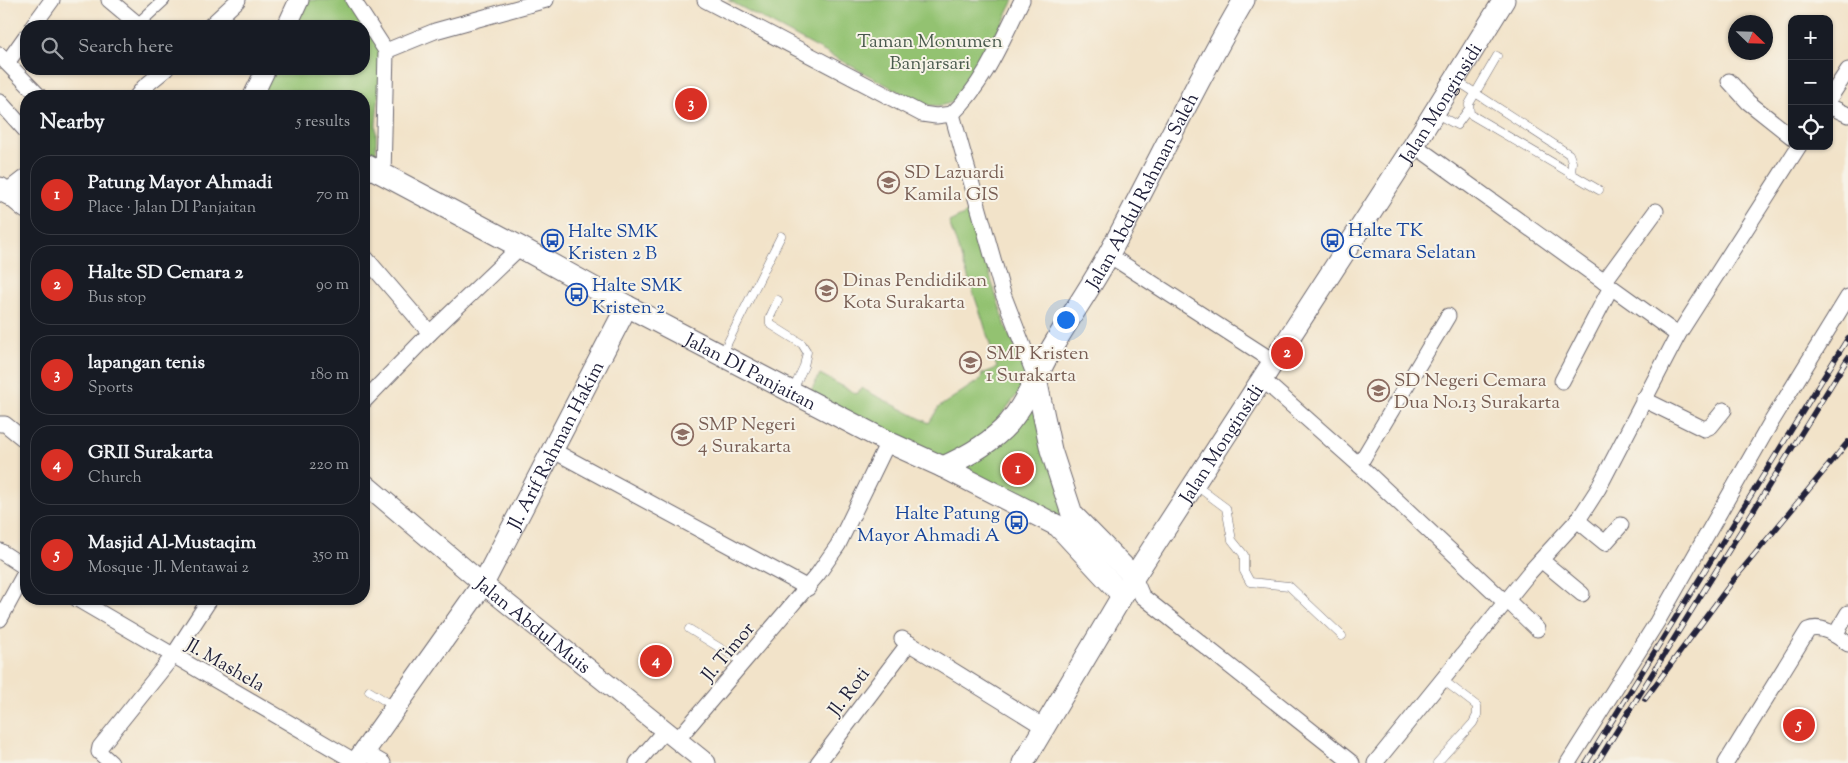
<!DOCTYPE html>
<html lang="en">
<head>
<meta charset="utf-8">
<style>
	body { margin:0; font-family:"Sorts Mill Goudy",serif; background:#20242c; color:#f1f3f6 }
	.controls { position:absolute; right:15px; top:15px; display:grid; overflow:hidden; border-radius:10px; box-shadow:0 1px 4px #0004 }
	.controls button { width:45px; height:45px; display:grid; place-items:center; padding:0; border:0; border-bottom:1px solid #363941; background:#171b24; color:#f1f3f6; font:25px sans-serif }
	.compass { position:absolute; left:1728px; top:15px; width:45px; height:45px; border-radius:50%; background:#171b24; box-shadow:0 1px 4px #0004; rotate:113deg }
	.you { position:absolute; left:1065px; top:319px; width:18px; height:18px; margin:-12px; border:4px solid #fff; border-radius:50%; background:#1a73e8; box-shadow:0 0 0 8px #1a73e833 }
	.badge { display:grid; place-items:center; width:32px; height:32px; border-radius:50%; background:#d93025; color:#fff; font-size:16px; font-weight:700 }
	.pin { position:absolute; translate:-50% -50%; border:2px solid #fff; box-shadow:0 1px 5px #0006 }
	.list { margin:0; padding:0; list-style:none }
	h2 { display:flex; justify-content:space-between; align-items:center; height:65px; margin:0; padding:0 20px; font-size:21px }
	h2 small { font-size:16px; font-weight:400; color:#9ea1a6 }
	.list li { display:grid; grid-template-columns:32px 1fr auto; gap:15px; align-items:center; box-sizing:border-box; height:80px; margin:0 10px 10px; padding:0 10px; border:1px solid #363941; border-radius:20px }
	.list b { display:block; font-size:19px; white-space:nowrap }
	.list p { margin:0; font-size:16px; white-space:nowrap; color:#9ea1a6 }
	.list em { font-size:16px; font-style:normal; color:#9ea1a6 }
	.icon { flex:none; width:28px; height:28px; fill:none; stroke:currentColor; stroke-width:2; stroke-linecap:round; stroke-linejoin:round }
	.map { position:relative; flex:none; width:1848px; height:763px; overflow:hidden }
	.search { position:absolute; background:#171b24; box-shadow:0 1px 4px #0004; left:20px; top:20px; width:350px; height:55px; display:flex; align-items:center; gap:12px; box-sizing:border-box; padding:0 18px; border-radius:20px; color:#9ea1a6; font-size:19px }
	.panel { position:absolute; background:#171b24; box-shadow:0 1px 4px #0004; left:20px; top:90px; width:350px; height:515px; border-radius:20px }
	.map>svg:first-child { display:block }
</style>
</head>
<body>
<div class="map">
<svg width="1848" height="763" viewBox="0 0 1848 763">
	<rect width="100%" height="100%" fill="#f7f3e8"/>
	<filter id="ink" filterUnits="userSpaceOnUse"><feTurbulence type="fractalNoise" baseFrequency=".02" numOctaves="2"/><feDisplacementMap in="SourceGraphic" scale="10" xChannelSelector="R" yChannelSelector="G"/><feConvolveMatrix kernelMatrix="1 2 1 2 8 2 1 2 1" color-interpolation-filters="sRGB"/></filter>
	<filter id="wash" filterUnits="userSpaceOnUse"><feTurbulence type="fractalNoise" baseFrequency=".0096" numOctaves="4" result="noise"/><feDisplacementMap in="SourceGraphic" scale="20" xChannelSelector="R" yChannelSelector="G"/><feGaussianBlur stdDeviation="1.12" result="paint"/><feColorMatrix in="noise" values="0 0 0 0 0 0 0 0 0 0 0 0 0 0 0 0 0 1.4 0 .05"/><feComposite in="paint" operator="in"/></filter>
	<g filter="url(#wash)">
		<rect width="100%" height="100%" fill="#f2e3c9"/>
		<!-- green -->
		<g fill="#93c271" stroke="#5a7256">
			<polygon points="307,0 346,0 383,51 376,123 376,164 364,157 364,96 260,96 273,69 364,69 364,26 294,26"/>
			<path d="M728,0H1014C1001,25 977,84 957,99C946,107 935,106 924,105Z"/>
			<polygon points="974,210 992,283 1006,327 1030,378 986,435 942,461 808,396 820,374 857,394 861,388 929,423 939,407 981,379 982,374 997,368 983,321 949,222"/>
			<polygon points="1035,385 1068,521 951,468"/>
		</g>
	</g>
	<g filter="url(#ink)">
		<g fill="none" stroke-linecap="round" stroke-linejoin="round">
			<defs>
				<g id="service">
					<polyline points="1497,56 1469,104 1470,114 1599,190"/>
					<polyline points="1457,81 1569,154 1572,162 1571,174"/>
					<polyline points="1436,114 1457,125 1468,110"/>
					<polyline points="778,300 770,317 770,324 802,344 807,352 804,366 793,390"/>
					<polyline points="722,354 781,236"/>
					<polyline points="1195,485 1226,508 1232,540 1244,555 1244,571 1250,582 1289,586 1342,636"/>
					<polyline points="689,629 743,662"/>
					<polyline points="369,691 395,707"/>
					<polyline points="1437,763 1473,723 1477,715 1477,706 1443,680"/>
				</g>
				<polyline id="pedestrian" points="138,24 164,0"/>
				<g id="minor">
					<polyline points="109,0 140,26"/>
					<polyline points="353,0 386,51 383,175"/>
					<polyline points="705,0 922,114 936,116 952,114"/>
					<polyline points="33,26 52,0"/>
					<polyline points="210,26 238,0"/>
					<polyline points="386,51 435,31 546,0"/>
					<polyline points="0,55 7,63 26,36"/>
					<polyline points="7,63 39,96"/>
					<polyline points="1729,81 1748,102 1792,137"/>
					<polyline points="137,96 144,87 166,69"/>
					<polyline points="1829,99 1848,70"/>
					<polyline points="0,102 26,131"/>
					<polyline points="1829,106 1848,115"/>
					<polyline points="952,114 1003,294 1036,379"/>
					<path d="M952,114C985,83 1002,40 1022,0"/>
					<polyline points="1414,145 1678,335 1799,146"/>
					<polyline points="1109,255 1273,361"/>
					<polyline points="364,256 430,333"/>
					<polyline points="1604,282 1656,211"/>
					<polyline points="1261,378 1359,465 1506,603"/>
					<polyline points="1562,381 1611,287"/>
					<polyline points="1643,399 1704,429 1711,426 1724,410"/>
					<polyline points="364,401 430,333 520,247"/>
					<polyline points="0,424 5,424 26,441"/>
					<polyline points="552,450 808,588"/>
					<polyline points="1359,465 1448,316"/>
					<polyline points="1577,520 1605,543 1621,525"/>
					<polyline points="0,551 26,568"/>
					<polyline points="1541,560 1582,594"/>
					<polyline points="1134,577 1142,596 1352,763"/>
					<polyline points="77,599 356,762"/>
					<polyline points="1507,600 1537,629"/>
					<polyline points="0,619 26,571"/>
					<polyline points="1835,635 1848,613"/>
					<polyline points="902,639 1044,727"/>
					<polyline points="677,740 818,574 838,545 888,442"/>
					<polyline points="364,752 383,763"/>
					<polyline points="111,763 99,752 100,747 173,656 210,599"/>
					<polyline points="637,763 665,730"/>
					<polyline points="818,763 909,643"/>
					<polyline points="1375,763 1529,573 1580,517 1598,489 1678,335"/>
					<polyline points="1568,763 1657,622 1770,424 1848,297"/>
					<path d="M1726,763L1808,630C1822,624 1837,636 1848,644"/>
				</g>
				<g id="tertiary">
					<polyline points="287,26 299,0"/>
					<polyline points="253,96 266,69"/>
					<polyline points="8,194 26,209"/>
					<path id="s1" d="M364,483L483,584L706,763"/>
				</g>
				<g id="secondary">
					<path id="s2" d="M364,164L520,247L627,306L888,442L943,467L1058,526L1122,595"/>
					<polyline points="0,188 8,194 26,180"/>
					<polyline points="1036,379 1051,450 1072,514 1134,577"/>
					<path id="s3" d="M943,467C968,456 991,443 1009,423C1029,399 1039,368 1056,341C1073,312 1093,284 1109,254C1155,170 1195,83 1244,0"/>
					<path id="s4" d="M356,763L483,584L627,306"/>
					<path id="s5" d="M1023,763L1128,586L1414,145L1504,0"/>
				</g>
			</defs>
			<!-- service casing -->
			<use href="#service" stroke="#6b666d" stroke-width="9"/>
			<!-- pedestrian casing -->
			<use href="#pedestrian" stroke="#6b666d" stroke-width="13"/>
			<!-- minor casing -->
			<use href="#minor" stroke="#6b666d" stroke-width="17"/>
			<!-- tertiary casing -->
			<use href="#tertiary" stroke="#6b666d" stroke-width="21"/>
			<!-- secondary casing -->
			<use href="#secondary" stroke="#6b666d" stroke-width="23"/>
			<!-- service -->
			<use href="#service" stroke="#fff" stroke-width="8"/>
			<!-- pedestrian -->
			<use href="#pedestrian" stroke="#fff" stroke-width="11"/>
			<!-- minor -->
			<use href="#minor" stroke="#fff" stroke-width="15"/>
			<!-- tertiary -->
			<use href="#tertiary" stroke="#fff" stroke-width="19"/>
			<!-- secondary -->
			<use href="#secondary" stroke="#fff" stroke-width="21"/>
			<defs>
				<g id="rail">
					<polyline points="1645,699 1735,578 1848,442"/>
					<polyline points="1586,763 1848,338"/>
					<polyline points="1597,763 1848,358"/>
				</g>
			</defs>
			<!-- rail casing -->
			<use href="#rail" stroke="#22223b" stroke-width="5.5"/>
			<!-- rail -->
			<use href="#rail" stroke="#f7f3e8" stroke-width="4" stroke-dasharray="11" stroke-linecap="butt"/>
		</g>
	</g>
	<!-- icons -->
	<defs>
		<symbol id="school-ring" viewBox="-11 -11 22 22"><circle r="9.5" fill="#f7f3e8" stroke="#8d6e63" stroke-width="1.5"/><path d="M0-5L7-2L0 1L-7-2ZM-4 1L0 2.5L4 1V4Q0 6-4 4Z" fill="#8d6e63"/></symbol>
		<symbol id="bus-ring" viewBox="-11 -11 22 22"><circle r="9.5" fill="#f7f3e8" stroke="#1a4fb4" stroke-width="1.5"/><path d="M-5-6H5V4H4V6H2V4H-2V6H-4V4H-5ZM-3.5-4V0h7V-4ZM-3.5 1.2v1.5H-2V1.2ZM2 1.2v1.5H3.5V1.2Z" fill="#1a4fb4"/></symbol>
	</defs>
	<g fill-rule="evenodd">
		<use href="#school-ring" x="876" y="170" width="25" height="25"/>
		<use href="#bus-ring" x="1320" y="228" width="25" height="25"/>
		<use href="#bus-ring" x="540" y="228" width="25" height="25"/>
		<use href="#school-ring" x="814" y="278" width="25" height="25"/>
		<use href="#bus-ring" x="564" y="282" width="25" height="25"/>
		<use href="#school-ring" x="958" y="350" width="25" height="25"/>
		<use href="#school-ring" x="1366" y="378" width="25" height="25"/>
		<use href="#school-ring" x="670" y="422" width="25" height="25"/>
		<use href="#bus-ring" x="1004" y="510" width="25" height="25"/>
	</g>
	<g text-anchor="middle" stroke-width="4" stroke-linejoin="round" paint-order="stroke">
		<!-- park labels -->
		<g font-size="19" fill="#4a5a4e" stroke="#f7f3e8">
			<text x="930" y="47">Taman Monumen<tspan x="930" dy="22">Banjarsari</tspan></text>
		</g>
		<!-- street labels -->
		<g font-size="19" fill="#22223b" stroke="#f7f3e8">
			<text dy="7" stroke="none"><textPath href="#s5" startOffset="781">Jalan Monginsidi</textPath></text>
			<text dy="7" stroke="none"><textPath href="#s3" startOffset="348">Jalan Abdul Rahman Saleh</textPath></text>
			<text dy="7" stroke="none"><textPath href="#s2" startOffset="439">Jalan DI Panjaitan</textPath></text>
			<text dy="7" stroke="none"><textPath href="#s5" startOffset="376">Jalan Monginsidi</textPath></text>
			<text dy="7" stroke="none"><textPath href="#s4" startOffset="376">Jl. Arif Rahman Hakim</textPath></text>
			<text dy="7" stroke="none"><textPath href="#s1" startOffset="221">Jalan Abdul Muis</textPath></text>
			<text transform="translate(727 651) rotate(-50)" y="7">Jl. Timor</text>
			<text transform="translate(226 664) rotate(30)" y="7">Jl. Mashela</text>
			<text transform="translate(848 691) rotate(-53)" y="7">Jl. Roti</text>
		</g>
		<!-- education labels -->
		<g font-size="19" fill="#785e54" stroke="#f7f3e8" text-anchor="start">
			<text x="904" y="178">SD Lazuardi<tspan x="904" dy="22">Kamila GIS</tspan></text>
			<text x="843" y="286">Dinas Pendidikan<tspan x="843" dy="22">Kota Surakarta</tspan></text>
			<text x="986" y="359">SMP Kristen<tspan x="986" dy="22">1 Surakarta</tspan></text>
			<text x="1394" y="386">SD Negeri Cemara<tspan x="1394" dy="22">Dua No.13 Surakarta</tspan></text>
			<text x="698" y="430">SMP Negeri<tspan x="698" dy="22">4 Surakarta</tspan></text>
		</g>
		<!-- transit labels -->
		<g font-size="19" fill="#164399" stroke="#f7f3e8" text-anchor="start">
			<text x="1348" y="236">Halte TK<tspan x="1348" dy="22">Cemara Selatan</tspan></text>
			<text x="568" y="237">Halte SMK<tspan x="568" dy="22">Kristen 2 B</tspan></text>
			<text x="592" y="291">Halte SMK<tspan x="592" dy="22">Kristen 2</tspan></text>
			<text x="1000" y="519" text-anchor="end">Halte Patung<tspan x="1000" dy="22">Mayor Ahmadi A</tspan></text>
		</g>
	</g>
</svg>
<div class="controls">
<button>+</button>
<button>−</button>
<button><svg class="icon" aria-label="locate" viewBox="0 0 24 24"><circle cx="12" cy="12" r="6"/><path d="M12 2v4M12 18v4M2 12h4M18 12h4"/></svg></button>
</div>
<svg class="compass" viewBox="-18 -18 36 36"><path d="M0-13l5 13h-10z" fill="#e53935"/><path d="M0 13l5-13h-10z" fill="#9ea1a6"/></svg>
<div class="you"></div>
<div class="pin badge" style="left:1018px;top:469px">1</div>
<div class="pin badge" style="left:1287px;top:353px">2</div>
<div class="pin badge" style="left:691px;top:104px">3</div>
<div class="pin badge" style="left:656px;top:661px">4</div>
<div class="pin badge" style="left:1799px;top:725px">5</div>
<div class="search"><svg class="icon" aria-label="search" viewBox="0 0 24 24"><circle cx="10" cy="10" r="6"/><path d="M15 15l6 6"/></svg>Search here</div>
<section class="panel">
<h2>Nearby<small>5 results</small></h2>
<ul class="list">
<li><span class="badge">1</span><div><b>Patung Mayor Ahmadi</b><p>Place · Jalan DI Panjaitan</p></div><em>70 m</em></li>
<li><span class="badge">2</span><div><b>Halte SD Cemara 2</b><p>Bus stop</p></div><em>90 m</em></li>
<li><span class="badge">3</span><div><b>lapangan tenis</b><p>Sports</p></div><em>180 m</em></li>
<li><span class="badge">4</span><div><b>GRII Surakarta</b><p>Church</p></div><em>220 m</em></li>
<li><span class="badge">5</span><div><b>Masjid Al-Mustaqim</b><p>Mosque · Jl. Mentawai 2</p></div><em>350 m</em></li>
</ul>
</section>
</div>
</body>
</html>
